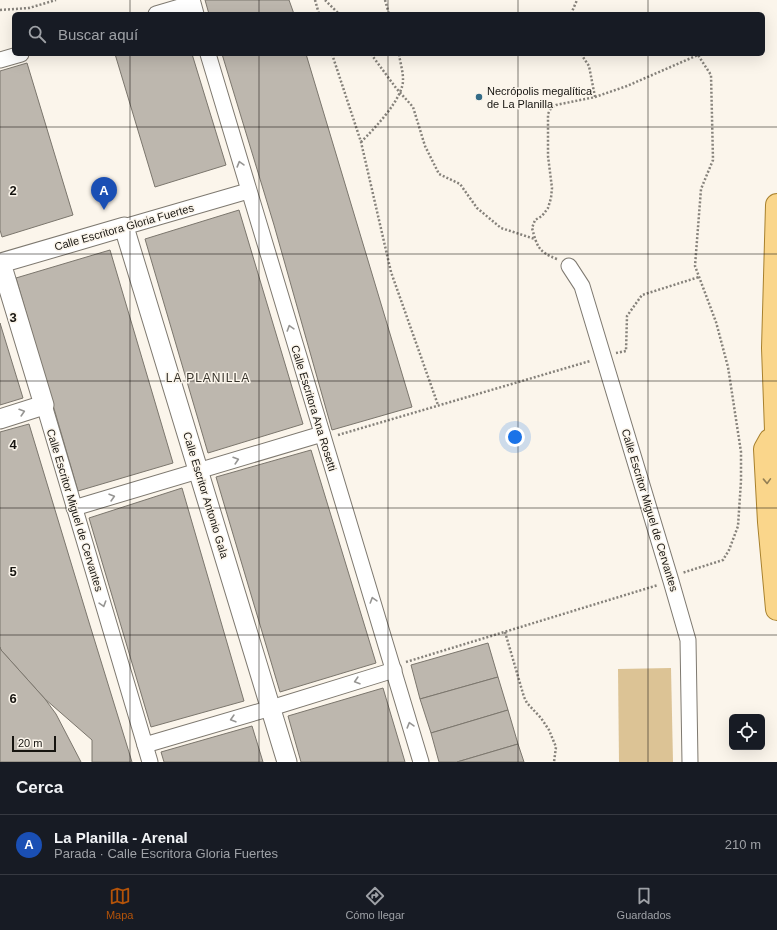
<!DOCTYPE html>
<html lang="es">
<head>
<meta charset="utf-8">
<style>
	body { margin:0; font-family:Helvetica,sans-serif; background:#242831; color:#f1f3f6 }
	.controls { position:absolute; right:12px; bottom:12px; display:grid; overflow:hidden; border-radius:6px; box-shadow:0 4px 16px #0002 }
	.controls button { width:36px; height:36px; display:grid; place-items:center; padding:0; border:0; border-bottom:1px solid #363941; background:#171b24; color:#f1f3f6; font:20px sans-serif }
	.scale { position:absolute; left:12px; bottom:10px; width:44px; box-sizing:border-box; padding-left:4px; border:2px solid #161410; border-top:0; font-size:11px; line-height:14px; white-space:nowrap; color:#161410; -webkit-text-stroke:3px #fbf5eb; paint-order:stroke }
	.you { position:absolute; left:515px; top:437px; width:14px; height:14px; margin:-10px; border:3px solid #fff; border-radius:50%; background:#1a73e8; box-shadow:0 0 0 6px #1a73e833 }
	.badge { display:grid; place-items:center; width:26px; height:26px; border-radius:50%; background:#b45309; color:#fff; font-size:13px; font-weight:700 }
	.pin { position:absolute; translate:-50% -33px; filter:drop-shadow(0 1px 2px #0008) }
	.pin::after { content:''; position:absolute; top:21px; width:14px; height:12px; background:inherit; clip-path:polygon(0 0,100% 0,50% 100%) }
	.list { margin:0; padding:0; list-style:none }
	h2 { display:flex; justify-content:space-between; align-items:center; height:52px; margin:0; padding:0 16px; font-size:17px }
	h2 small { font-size:13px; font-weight:400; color:#9ea1a6 }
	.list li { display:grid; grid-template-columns:26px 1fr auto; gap:12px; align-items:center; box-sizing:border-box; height:60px; padding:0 16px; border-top:1px solid #363941 }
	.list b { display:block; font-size:15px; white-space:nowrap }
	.list p { margin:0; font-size:13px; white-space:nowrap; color:#9ea1a6 }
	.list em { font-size:13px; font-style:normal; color:#9ea1a6 }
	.icon { flex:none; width:22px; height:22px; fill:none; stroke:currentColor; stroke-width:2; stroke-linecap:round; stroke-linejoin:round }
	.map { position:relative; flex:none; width:777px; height:762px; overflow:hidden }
	.search { position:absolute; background:#171b24; box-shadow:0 4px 16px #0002; left:12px; right:12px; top:12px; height:44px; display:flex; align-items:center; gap:10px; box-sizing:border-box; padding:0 14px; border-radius:6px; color:#9ea1a6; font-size:15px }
	.sheet { height:112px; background:#171b24 }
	nav { display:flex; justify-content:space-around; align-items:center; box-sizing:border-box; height:56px; border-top:1px solid #363941; background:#171b24; font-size:11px; color:#9ea1a6 }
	nav a { display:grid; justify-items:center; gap:2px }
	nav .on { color:#b45309 }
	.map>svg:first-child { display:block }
</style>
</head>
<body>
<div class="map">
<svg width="777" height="762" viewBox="0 0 777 762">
	<rect width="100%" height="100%" fill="#fbf5eb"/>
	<!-- green -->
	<polygon fill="#dcc395" points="671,668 673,762 619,762 618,669"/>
	<!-- building -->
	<g fill="#bdb7ae" stroke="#7b766d">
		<polygon points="205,0 289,0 294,14 209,14"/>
		<polygon points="115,54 192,54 226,165 155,187"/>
		<polygon points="222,54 306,54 412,407 332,430 274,225"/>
		<polygon points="27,63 73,215 2,237 0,230 0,71"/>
		<polygon points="239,210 303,424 208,453 145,239"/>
		<polygon points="110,250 173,463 78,491 16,278"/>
		<polygon points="0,323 23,398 0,405"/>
		<polygon points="29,424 88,619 132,762 92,762 92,740 45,699 1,650 0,647 0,432"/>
		<polygon points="311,450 376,663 280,692 216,477"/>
		<polygon points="182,488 244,701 151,727 89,518"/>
		<polygon points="488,643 498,677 420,699 411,665"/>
		<polygon points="0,647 1,650 45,699 56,714 81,762 0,762"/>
		<polygon points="498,677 508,710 431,733 420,699"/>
		<polygon points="383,688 405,762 301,762 288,716"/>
		<polygon points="508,710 518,744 457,762 439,762 431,733"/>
		<polygon points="252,726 263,762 164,762 161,752"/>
		<polygon points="518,744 524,762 457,762"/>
	</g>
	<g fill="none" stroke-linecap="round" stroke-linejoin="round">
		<defs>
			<g id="minor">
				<polyline points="156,14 193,3 196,14"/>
				<path d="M208,54C277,291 352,525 421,762"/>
				<polyline points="0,60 21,54"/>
				<polyline points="124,227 248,191"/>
				<polyline points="569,266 582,286 671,581 688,640 690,762"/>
				<polyline points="44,405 150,762"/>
				<polyline points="74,508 322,434"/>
				<polyline points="145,745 271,708 394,670"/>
			</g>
			<polyline id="tertiary" points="0,419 44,405 1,263 124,227 287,762"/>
			<g id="primary">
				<polyline points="777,205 773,348 777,458"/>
				<polyline points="770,440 765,449 769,522 777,609"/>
			</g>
		</defs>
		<!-- minor casing -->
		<use href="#minor" stroke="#7e7970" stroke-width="17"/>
		<!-- tertiary casing -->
		<use href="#tertiary" stroke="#7e7970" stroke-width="21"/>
		<!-- primary casing -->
		<use href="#primary" stroke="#a8812d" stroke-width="24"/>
		<!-- path -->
		<g stroke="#86827b" stroke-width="2.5" stroke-dasharray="2 2" stroke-linecap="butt">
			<polyline points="315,0 319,14"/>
			<polyline points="325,0 339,14"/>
			<polyline points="385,0 389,14"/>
			<polyline points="0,10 29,8 56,0"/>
			<polyline points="571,14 577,0"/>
			<polyline points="332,54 361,142 391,272 438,405"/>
			<polyline points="371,54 396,88 413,107 425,146 439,174 460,184 477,208 501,228 535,239"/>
			<polyline points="581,54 589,66 595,97"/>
			<path d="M361,142C374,129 404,98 403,79C403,71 400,62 399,54"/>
			<path d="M557,259C538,252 537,246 532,228L535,220L542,216L548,208L551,198L552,188L548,156V114L551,108L556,105L595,97L627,86L698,55L711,75L713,160L701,189L695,266L716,322L728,367L741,452V481L738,526L729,550L723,560L682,573"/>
			<polyline points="616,353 626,351 627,316 642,295 699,277"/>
			<polyline points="338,435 590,361"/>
			<polyline points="505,632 524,697 527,703 541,718 549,730 556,747 554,762"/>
			<polyline points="406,662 658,585"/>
		</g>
		<!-- minor -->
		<use href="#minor" stroke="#fff" stroke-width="15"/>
		<!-- tertiary -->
		<use href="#tertiary" stroke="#fff" stroke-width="19"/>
		<!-- primary -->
		<use href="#primary" stroke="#fad68b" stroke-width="22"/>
	</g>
	<!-- one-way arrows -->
	<defs><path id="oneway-chevron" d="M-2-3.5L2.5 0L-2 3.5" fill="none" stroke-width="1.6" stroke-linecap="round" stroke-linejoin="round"/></defs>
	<g stroke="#969593">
		<use href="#oneway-chevron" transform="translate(240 164) rotate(-106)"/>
		<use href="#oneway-chevron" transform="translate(290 328) rotate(-107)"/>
		<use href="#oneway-chevron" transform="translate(22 412) rotate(-17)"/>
		<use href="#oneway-chevron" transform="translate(236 460) rotate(-17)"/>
		<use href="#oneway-chevron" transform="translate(112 497) rotate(-16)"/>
		<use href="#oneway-chevron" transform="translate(373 600) rotate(-107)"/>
		<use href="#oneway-chevron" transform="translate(103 604) rotate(73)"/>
		<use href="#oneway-chevron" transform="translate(357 681) rotate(163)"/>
		<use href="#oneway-chevron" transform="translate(233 719) rotate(164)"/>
		<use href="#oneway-chevron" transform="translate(410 725) rotate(-106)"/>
	</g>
	<use stroke="#937f54" href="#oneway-chevron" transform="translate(767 481) rotate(88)"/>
	<!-- grid -->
	<path fill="none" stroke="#161410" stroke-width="1" stroke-opacity="0.55" d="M130,0V14M259,0V14M388,0V14M518,0V14M648,0V14M130,54V762M259,54V762M388,54V762M518,54V762M648,54V762M0,127H777M0,254H777M0,381H777M0,508H777M0,635H777"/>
	<!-- markers -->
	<circle fill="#346b86" stroke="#fbf5eb" stroke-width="1.5" cx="479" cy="97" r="4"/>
	<g text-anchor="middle" stroke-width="3" stroke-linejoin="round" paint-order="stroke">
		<!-- poi labels -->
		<g font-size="11" fill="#161410" stroke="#fbf5eb" text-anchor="start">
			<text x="487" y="95">Necrópolis megalítica<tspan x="487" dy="13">de La Planilla</tspan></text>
		</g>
		<!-- street labels -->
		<g font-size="11" fill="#161410" stroke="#fbf5eb">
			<text transform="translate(124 227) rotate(-16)" y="4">Calle Escritora Gloria Fuertes</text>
			<text transform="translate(314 408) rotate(73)" y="4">Calle Escritora Ana Rosetti</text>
			<text transform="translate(206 495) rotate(73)" y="4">Calle Escritor Antonio Gala</text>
			<text transform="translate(75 510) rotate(73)" y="4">Calle Escritor Miguel de Cervantes</text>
			<text transform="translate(650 510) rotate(73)" y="4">Calle Escritor Miguel de Cervantes</text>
		</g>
		<!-- neighbourhood labels -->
		<g font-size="12" letter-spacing="1" fill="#36322a" stroke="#fbf5eb">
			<text x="208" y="382">LA PLANILLA</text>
		</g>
	</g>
	<g font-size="13" text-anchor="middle" font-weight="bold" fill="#161410" stroke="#fbf5eb" stroke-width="3" stroke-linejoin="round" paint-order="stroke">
		<text x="13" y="195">2</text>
		<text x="13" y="322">3</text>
		<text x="13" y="449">4</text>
		<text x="13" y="576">5</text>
		<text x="13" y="703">6</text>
	</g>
</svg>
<div class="controls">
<button><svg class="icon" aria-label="locate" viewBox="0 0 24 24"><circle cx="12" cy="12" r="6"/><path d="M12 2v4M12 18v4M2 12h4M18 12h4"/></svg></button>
</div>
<div class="scale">20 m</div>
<div class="you"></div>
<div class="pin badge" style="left:104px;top:210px;background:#1a4fb4">A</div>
<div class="search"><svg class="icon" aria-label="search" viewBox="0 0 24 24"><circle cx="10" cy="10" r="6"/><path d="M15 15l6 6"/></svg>Buscar aquí</div>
</div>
<section class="sheet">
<h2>Cerca<small></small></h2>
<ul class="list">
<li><span class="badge" style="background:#1a4fb4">A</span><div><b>La Planilla - Arenal</b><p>Parada · Calle Escritora Gloria Fuertes</p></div><em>210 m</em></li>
</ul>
</section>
<nav>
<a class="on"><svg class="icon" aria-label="map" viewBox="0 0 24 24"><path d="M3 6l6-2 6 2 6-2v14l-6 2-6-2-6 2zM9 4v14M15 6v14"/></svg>Mapa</a>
<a><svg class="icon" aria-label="directions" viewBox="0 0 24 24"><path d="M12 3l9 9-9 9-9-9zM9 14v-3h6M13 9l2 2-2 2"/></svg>Cómo llegar</a>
<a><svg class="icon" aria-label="saved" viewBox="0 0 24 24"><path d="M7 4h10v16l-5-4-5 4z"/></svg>Guardados</a>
</nav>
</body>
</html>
